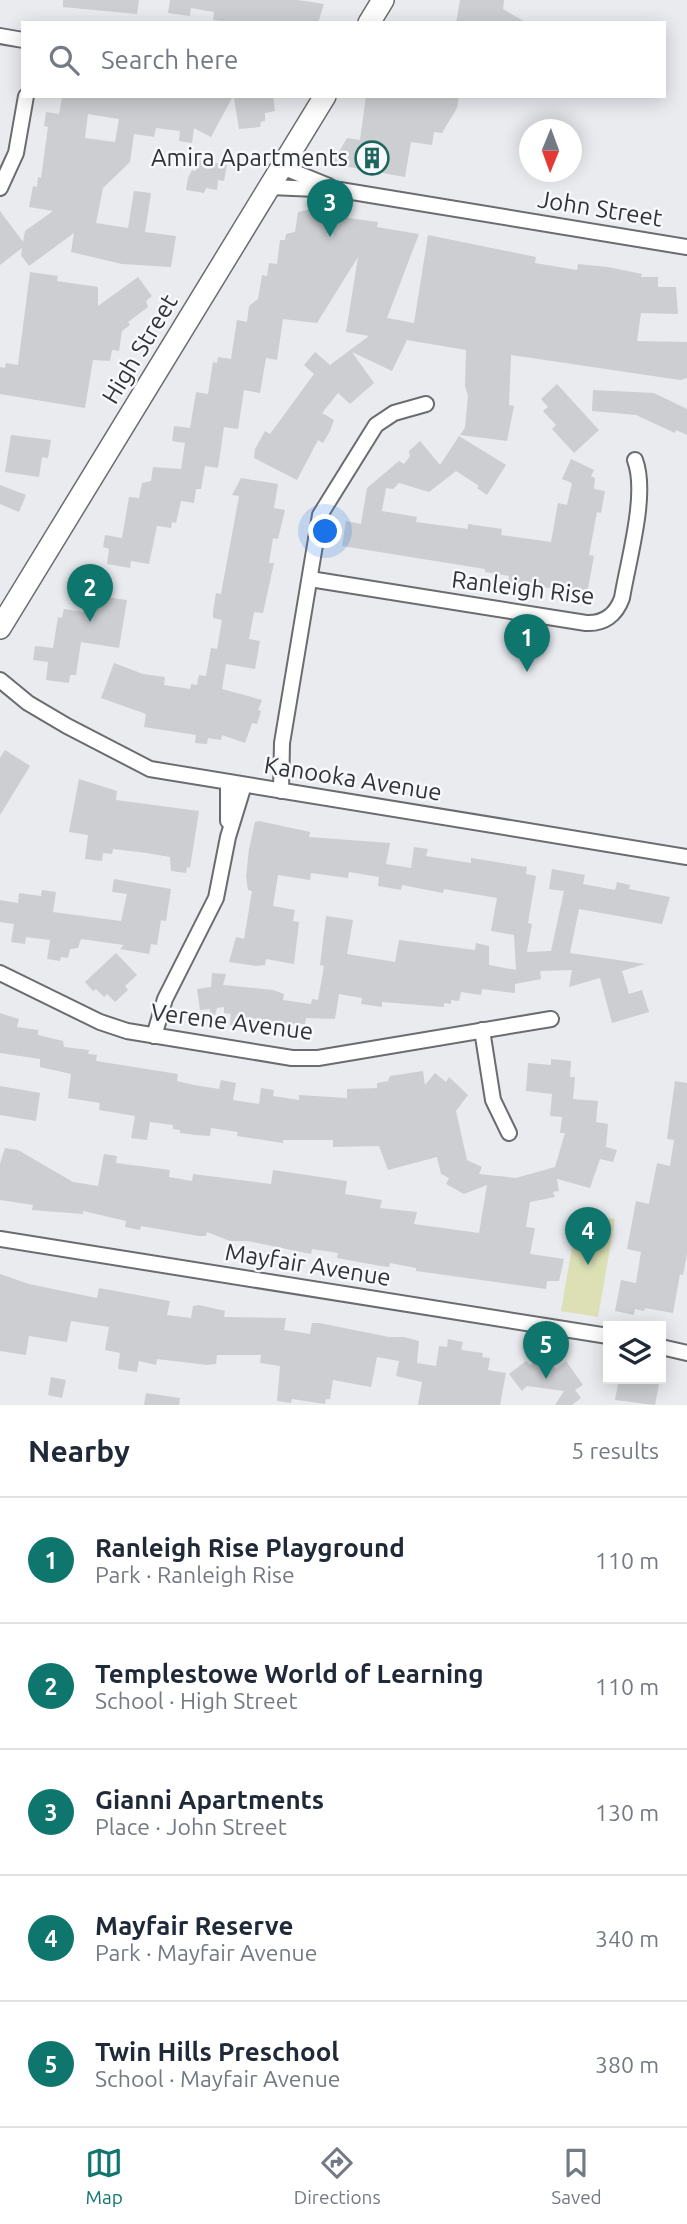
<!DOCTYPE html>
<html lang="en">
<head>
<meta charset="utf-8">
<style>
	body { margin:0; font-family:Ubuntu,sans-serif; background:#f2f2f3; color:#1f2937 }
	.controls { position:absolute; right:21px; bottom:21px; display:grid; overflow:hidden; border-radius:0px; box-shadow:0 4px 18px #0003 }
	.controls button { width:63px; height:63px; display:grid; place-items:center; padding:0; border:0; border-bottom:2px solid #e0e1e3; background:#fff; color:#1f2937; font:35px sans-serif }
	.compass { position:absolute; left:519px; top:119px; width:63px; height:63px; border-radius:50%; background:#fff; box-shadow:0 4px 18px #0003; rotate:181deg }
	.you { position:absolute; left:326px; top:532px; width:24px; height:24px; margin:-18px; border:5px solid #fff; border-radius:50%; background:#1a73e8; box-shadow:0 0 0 10px #1a73e833 }
	.badge { display:grid; place-items:center; width:46px; height:46px; border-radius:50%; background:#0f766e; color:#fff; font-size:23px; font-weight:700 }
	.pin { position:absolute; translate:-50% -58px; filter:drop-shadow(0 2px 4px #0008) }
	.pin::after { content:''; position:absolute; top:37px; width:24px; height:21px; background:inherit; clip-path:polygon(0 0,100% 0,50% 100%) }
	.list { margin:0; padding:0; list-style:none }
	h2 { display:flex; justify-content:space-between; align-items:center; height:91px; margin:0; padding:0 28px; font-size:30px }
	h2 small { font-size:23px; font-weight:400; color:#747a83 }
	.list li { display:grid; grid-template-columns:46px 1fr auto; gap:21px; align-items:center; box-sizing:border-box; height:126px; padding:0 28px; border-top:2px solid #e0e1e3 }
	.list b { display:block; font-size:26px; white-space:nowrap }
	.list p { margin:0; font-size:23px; white-space:nowrap; color:#747a83 }
	.list em { font-size:23px; font-style:normal; color:#747a83 }
	.icon { flex:none; width:38px; height:38px; fill:none; stroke:currentColor; stroke-width:2; stroke-linecap:round; stroke-linejoin:round }
	.map { position:relative; flex:none; width:687px; height:1405px; overflow:hidden }
	.search { position:absolute; background:#fff; box-shadow:0 4px 18px #0003; left:21px; right:21px; top:21px; height:77px; display:flex; align-items:center; gap:18px; box-sizing:border-box; padding:0 24px; border-radius:0px; color:#747a83; font-size:26px }
	.sheet { height:721px; background:#fff }
	nav { display:flex; justify-content:space-around; align-items:center; box-sizing:border-box; height:98px; border-top:2px solid #e0e1e3; background:#fff; font-size:19px; color:#747a83 }
	nav a { display:grid; justify-items:center; gap:4px }
	nav .on { color:#0f766e }
	.map>svg:first-child { display:block }
</style>
</head>
<body>
<div class="map">
<svg width="687" height="1405" viewBox="0 0 687 1405">
	<rect width="100%" height="100%" fill="#e9ebef"/>
	<!-- green -->
	<polygon fill="#dce0b4" points="578,1213 615,1219 598,1317 561,1311"/>
	<!-- building -->
	<g fill="#ccced1" fill-rule="evenodd">
		<polygon points="63,0 139,0 137,14 63,7"/>
		<polygon points="170,0 298,0 324,4 318,23 231,23 213,20 214,12 191,8 190,16 168,13"/>
		<polygon points="460,0 504,0 503,9 527,23 456,23"/>
		<path d="M69,96L232,98L211,137L194,128L192,143L179,141L180,131L156,128L154,137L134,134L130,162L103,188L96,223L128,228L134,191L151,193L145,232L176,236L171,267L122,264L71,252L74,233L29,266L21,255L22,248L0,265V211L23,242L25,231L53,211L29,207L33,186L37,187L38,177L41,178L48,127L44,126L46,112L59,114L62,98ZM88,114L119,119L115,142L85,138Z"/>
		<polygon points="273,96 275,111 265,113 265,121 261,122 260,127 239,129 234,98"/>
		<polygon points="366,96 459,96 457,108 442,133 434,132 432,145 411,142 405,177 332,164 347,138 360,140"/>
		<polygon points="198,160 227,165 224,181 218,180 217,190 206,188 204,193 186,190 188,178 192,170 196,171"/>
		<polygon points="307,210 349,215 348,218 378,222 377,227 419,234 387,318 414,323 428,235 536,257 535,263 577,270 578,264 608,267 642,274 641,277 658,277 658,287 676,287 678,314 641,313 637,341 687,342 687,378 680,380 511,355 509,405 514,406 507,441 460,435 465,428 468,396 465,386 466,350 407,340 392,371 352,352 374,383 350,404 338,393 322,413 334,420 330,431 323,443 318,440 297,480 254,458 255,449 265,431 270,434 314,374 304,365 315,352 330,365 369,336 346,332 358,257 317,323 283,319 277,360 266,358 260,393 244,390 238,429 224,427 218,468 205,466 201,489 196,489 194,503 181,501 176,523 172,522 171,528 157,526 149,564 131,561 130,568 107,564 109,549 103,547 105,535 122,538 129,497 139,498 142,483 151,481 153,467 181,469 185,443 172,441 174,426 190,428 196,392 208,394 213,362 217,363 218,357 231,359 237,320 247,322 249,306 258,299 262,275 267,276 269,263 277,264 280,240 285,240 286,234 295,232 298,212"/>
		<polygon points="30,272 58,276 57,281 98,287 98,306 138,277 152,296 146,301 148,307 128,322 130,325 122,331 119,351 112,350 110,361 93,360 85,408 0,394 0,367 5,368 6,363 18,365"/>
		<polygon points="557,384 599,430 574,453 552,429 556,425 543,411 548,407 541,399"/>
		<polygon points="593,390 654,393 687,409 687,435 676,430 675,433 636,415 592,411"/>
		<polygon points="11,435 51,440 48,458 42,457 39,477 5,472"/>
		<polygon points="459,436 506,465 487,495 477,488 479,486 456,471 429,492 399,483 393,489 386,488 382,511 417,517 416,522 468,529 468,524 502,529 501,535 551,542 558,503 567,505 572,483 562,479 571,459 594,470 591,476 595,478 594,489 605,491 601,513 597,512 589,555 594,556 587,594 571,591 570,597 552,594 553,588 507,585 509,576 485,572 485,569 342,546 346,521 361,524 367,488 399,461 404,464 410,456 409,451 420,441 440,465"/>
		<polygon points="241,478 278,484 274,508 285,510 278,539 273,538 269,563 274,563 263,613 254,612 249,639 260,641 255,669 226,664 222,689 262,700 258,710 261,711 257,724 252,723 245,743 222,735 221,740 208,738 207,744 195,743 196,735 144,727 146,714 101,698 114,663 143,674 165,677 164,685 190,689 191,684 197,685 199,675 206,676 211,648 217,649 222,620 213,618 213,612 216,593 221,594 239,496 232,495"/>
		<polygon points="0,485 26,495 19,512 0,504"/>
		<polygon points="99,596 127,600 119,648 81,642 76,675 70,675 69,683 46,680 48,662 33,660 35,646 53,648 58,617 62,618 64,609 96,614"/>
		<polygon points="5,750 30,766 0,815 0,758"/>
		<polygon points="79,779 117,791 116,800 199,811 190,868 187,867 186,873 171,871 170,857 147,853 113,849 112,854 103,853 102,861 85,859 88,835 69,832"/>
		<polygon points="259,821 310,832 309,837 390,843 386,864 411,868 414,847 428,849 426,856 471,863 471,858 527,867 526,874 536,876 528,923 532,924 527,952 551,951 564,891 549,889 552,869 585,875 583,884 615,890 617,882 630,885 629,889 670,897 662,924 579,909 570,953 645,964 622,971 629,994 642,990 649,1012 612,1023 600,978 569,987 572,970 540,971 541,979 515,984 515,993 482,989 481,995 461,992 459,1001 451,1000 451,1004 444,1003 444,1007 382,1002 382,1007 361,1004 362,998 339,994 335,1019 306,1018 305,1024 292,1024 244,1017 242,1027 230,1025 231,1014 224,1013 224,1007 217,1008 215,1015 210,1014 210,1009 200,1010 197,989 211,987 212,973 226,974 223,985 273,990 284,994 283,1000 311,1004 312,999 318,1000 324,966 320,965 326,916 353,920 347,954 395,962 399,940 475,950 476,943 489,946 489,965 516,970 514,935 491,931 497,898 444,889 443,893 402,885 401,890 378,886 379,877 349,872 348,878 311,873 310,880 278,875 273,906 295,910 293,921 299,922 294,964 266,959 265,965 256,966 229,962 236,937 244,939 252,891 248,890 246,877 249,849 255,822"/>
		<polygon points="114,879 171,889 166,921 161,920 157,945 151,944 149,954 120,949 124,945 81,939 78,948 70,949 68,958 61,957 60,961 47,959 50,940 26,937 25,944 11,942 14,924 0,922 0,900 18,903 19,893 41,896 42,890 56,892 53,912 121,921 127,894 112,892"/>
		<polygon points="116,953 137,975 125,986 128,990 115,1002 107,994 104,997 96,989 93,991 85,982"/>
		<polygon points="0,1013 19,1019 17,1027 38,1030 38,1035 63,1041 64,1047 89,1050 88,1054 97,1055 96,1061 178,1074 177,1081 194,1085 219,1089 221,1080 236,1083 233,1100 259,1104 261,1088 274,1090 273,1096 299,1100 299,1095 347,1098 347,1089 377,1088 377,1083 388,1081 390,1076 423,1071 425,1085 435,1073 446,1082 449,1077 468,1095 456,1111 467,1160 482,1167 479,1174 516,1178 555,1167 565,1133 560,1133 562,1117 550,1116 552,1094 526,1091 528,1063 551,1065 551,1059 571,1061 570,1077 575,1077 573,1099 598,1101 596,1122 608,1124 606,1147 617,1150 613,1162 600,1159 590,1188 557,1179 559,1191 553,1192 555,1197 530,1202 526,1227 535,1228 530,1254 564,1259 559,1281 547,1281 546,1289 416,1271 416,1268 390,1263 389,1267 375,1265 337,1258 338,1253 312,1249 311,1254 248,1241 230,1241 207,1232 206,1236 199,1236 141,1226 140,1230 125,1227 126,1221 83,1211 83,1214 32,1210 33,1205 0,1200 0,1164 5,1148 18,1150 73,1182 98,1186 104,1154 117,1156 116,1163 170,1170 169,1177 192,1181 193,1174 271,1184 273,1170 347,1181 345,1194 382,1200 380,1208 417,1212 414,1224 479,1233 487,1185 464,1194 446,1184 449,1178 441,1174 437,1157 388,1170 379,1146 333,1147 333,1140 283,1140 283,1143 237,1136 238,1132 211,1128 210,1136 195,1135 180,1133 180,1130 173,1129 173,1125 150,1122 147,1140 131,1138 135,1116 99,1110 100,1103 68,1098 71,1074 40,1067 40,1059 0,1053"/>
		<polygon points="675,1081 687,1083 687,1254 683,1275 680,1274 673,1313 645,1308 644,1311 635,1309 634,1315 615,1311 621,1280 636,1283 641,1252 627,1249 636,1201 649,1204 657,1163 670,1166 674,1140 667,1139"/>
		<polygon points="0,1086 40,1093 36,1121 0,1115"/>
		<polygon points="0,1274 29,1284 97,1298 99,1288 170,1301 167,1315 191,1318 193,1306 199,1305 225,1311 224,1317 286,1318 284,1330 310,1334 312,1323 319,1323 389,1337 404,1337 419,1341 417,1363 436,1366 439,1346 447,1347 448,1339 463,1342 461,1350 483,1353 482,1357 490,1358 488,1370 506,1373 500,1405 418,1405 422,1382 396,1376 399,1361 377,1357 371,1387 333,1380 330,1399 326,1399 325,1404 292,1399 291,1403 277,1401 280,1366 260,1363 261,1355 217,1355 216,1364 207,1365 157,1359 156,1365 139,1361 137,1372 118,1369 120,1353 105,1350 109,1327 71,1321 67,1342 29,1336 26,1355 0,1351"/>
		<polygon points="539,1358 549,1359 556,1369 566,1361 583,1385 575,1390 581,1398 572,1405 555,1405 564,1391 527,1386 522,1391 509,1374 526,1361 530,1365"/>
		<polygon points="51,1377 66,1380 62,1398 48,1395"/>
		<polygon points="619,1379 660,1379 655,1405 615,1400"/>
		<polygon points="146,1393 180,1398 179,1405 144,1405"/>
	</g>
	<g fill="none" stroke-linecap="round" stroke-linejoin="round">
		<defs>
			<g id="minor">
				<polyline points="0,36 23,40"/>
				<polyline points="282,167 329,186"/>
				<polyline points="270,187 340,190 687,247"/>
				<polyline points="0,188 16,153 26,96"/>
				<path d="M310,579L586,623C604,624 616,615 622,598C628,561 648,494 635,460"/>
				<polyline points="0,680 28,703 67,726 150,769 687,857"/>
				<polyline points="281,791 282,743 320,515 376,425 394,413 426,404"/>
				<polyline points="228,821 228,782"/>
				<polyline points="0,973 100,1022 127,1031 292,1058 318,1058 551,1019"/>
				<polyline points="482,1030 493,1100 509,1133"/>
				<polyline points="154,1036 165,999 216,898 228,837 244,785"/>
				<polyline points="0,1239 608,1336"/>
				<polyline points="661,1347 687,1353"/>
			</g>
			<g id="secondary">
				<polyline points="369,23 383,0"/>
				<polyline points="0,628 325,96"/>
			</g>
		</defs>
		<!-- minor casing -->
		<use href="#minor" stroke="#6a6c6f" stroke-width="18"/>
		<!-- secondary casing -->
		<use href="#secondary" stroke="#6a6c6f" stroke-width="24"/>
		<!-- minor -->
		<use href="#minor" stroke="#fff" stroke-width="14"/>
		<!-- secondary -->
		<use href="#secondary" stroke="#fff" stroke-width="21"/>
	</g>
	<!-- icons -->
	<defs>
		<symbol id="building-ring" viewBox="-11 -11 22 22"><circle r="9.5" fill="#f6f8fc" stroke="#1d665c" stroke-width="1.5"/><path d="M-4-6H4V6H1V3H-1V6H-4ZM-2.5-4.3h1.7v1.8h-1.7ZM.8-4.3h1.7v1.8H.8ZM-2.5-1h1.7V.8h-1.7ZM.8-1h1.7V.8H.8Z" fill="#1d665c"/></symbol>
	</defs>
	<g fill-rule="evenodd">
		<use href="#building-ring" x="353" y="139" width="38" height="38"/>
	</g>
	<g text-anchor="middle" stroke-width="5" stroke-linejoin="round" paint-order="stroke">
		<!-- poi labels -->
		<g font-size="24" fill="#323334" stroke="#f6f8fc" text-anchor="end">
			<text x="348" y="166">Amira Apartments</text>
		</g>
		<!-- street labels -->
		<g font-size="24" fill="#323334" stroke="#f6f8fc">
			<text transform="translate(600 209) rotate(9)" y="8">John Street</text>
			<text transform="translate(140 349) rotate(-59)" y="8">High Street</text>
			<text transform="translate(523 588) rotate(7)" y="8">Ranleigh Rise</text>
			<text transform="translate(353 779) rotate(9)" y="8">Kanooka Avenue</text>
			<text transform="translate(232 1022) rotate(7)" y="8">Verene Avenue</text>
			<text transform="translate(308 1265) rotate(9)" y="8">Mayfair Avenue</text>
		</g>
	</g>
</svg>
<div class="controls">
<button><svg class="icon" aria-label="layers" viewBox="0 0 24 24"><path d="M12 4l9 5-9 5-9-5zM3 14l9 5 9-5"/></svg></button>
</div>
<svg class="compass" viewBox="-18 -18 36 36"><path d="M0-13l5 13h-10z" fill="#e53935"/><path d="M0 13l5-13h-10z" fill="#747a83"/></svg>
<div class="you"></div>
<div class="pin badge" style="left:527px;top:672px">1</div>
<div class="pin badge" style="left:90px;top:622px">2</div>
<div class="pin badge" style="left:330px;top:237px">3</div>
<div class="pin badge" style="left:588px;top:1265px">4</div>
<div class="pin badge" style="left:546px;top:1379px">5</div>
<div class="search"><svg class="icon" aria-label="search" viewBox="0 0 24 24"><circle cx="10" cy="10" r="6"/><path d="M15 15l6 6"/></svg>Search here</div>
</div>
<section class="sheet">
<h2>Nearby<small>5 results</small></h2>
<ul class="list">
<li><span class="badge">1</span><div><b>Ranleigh Rise Playground</b><p>Park · Ranleigh Rise</p></div><em>110 m</em></li>
<li><span class="badge">2</span><div><b>Templestowe World of Learning</b><p>School · High Street</p></div><em>110 m</em></li>
<li><span class="badge">3</span><div><b>Gianni Apartments</b><p>Place · John Street</p></div><em>130 m</em></li>
<li><span class="badge">4</span><div><b>Mayfair Reserve</b><p>Park · Mayfair Avenue</p></div><em>340 m</em></li>
<li><span class="badge">5</span><div><b>Twin Hills Preschool</b><p>School · Mayfair Avenue</p></div><em>380 m</em></li>
</ul>
</section>
<nav>
<a class="on"><svg class="icon" aria-label="map" viewBox="0 0 24 24"><path d="M3 6l6-2 6 2 6-2v14l-6 2-6-2-6 2zM9 4v14M15 6v14"/></svg>Map</a>
<a><svg class="icon" aria-label="directions" viewBox="0 0 24 24"><path d="M12 3l9 9-9 9-9-9zM9 14v-3h6M13 9l2 2-2 2"/></svg>Directions</a>
<a><svg class="icon" aria-label="saved" viewBox="0 0 24 24"><path d="M7 4h10v16l-5-4-5 4z"/></svg>Saved</a>
</nav>
</body>
</html>
